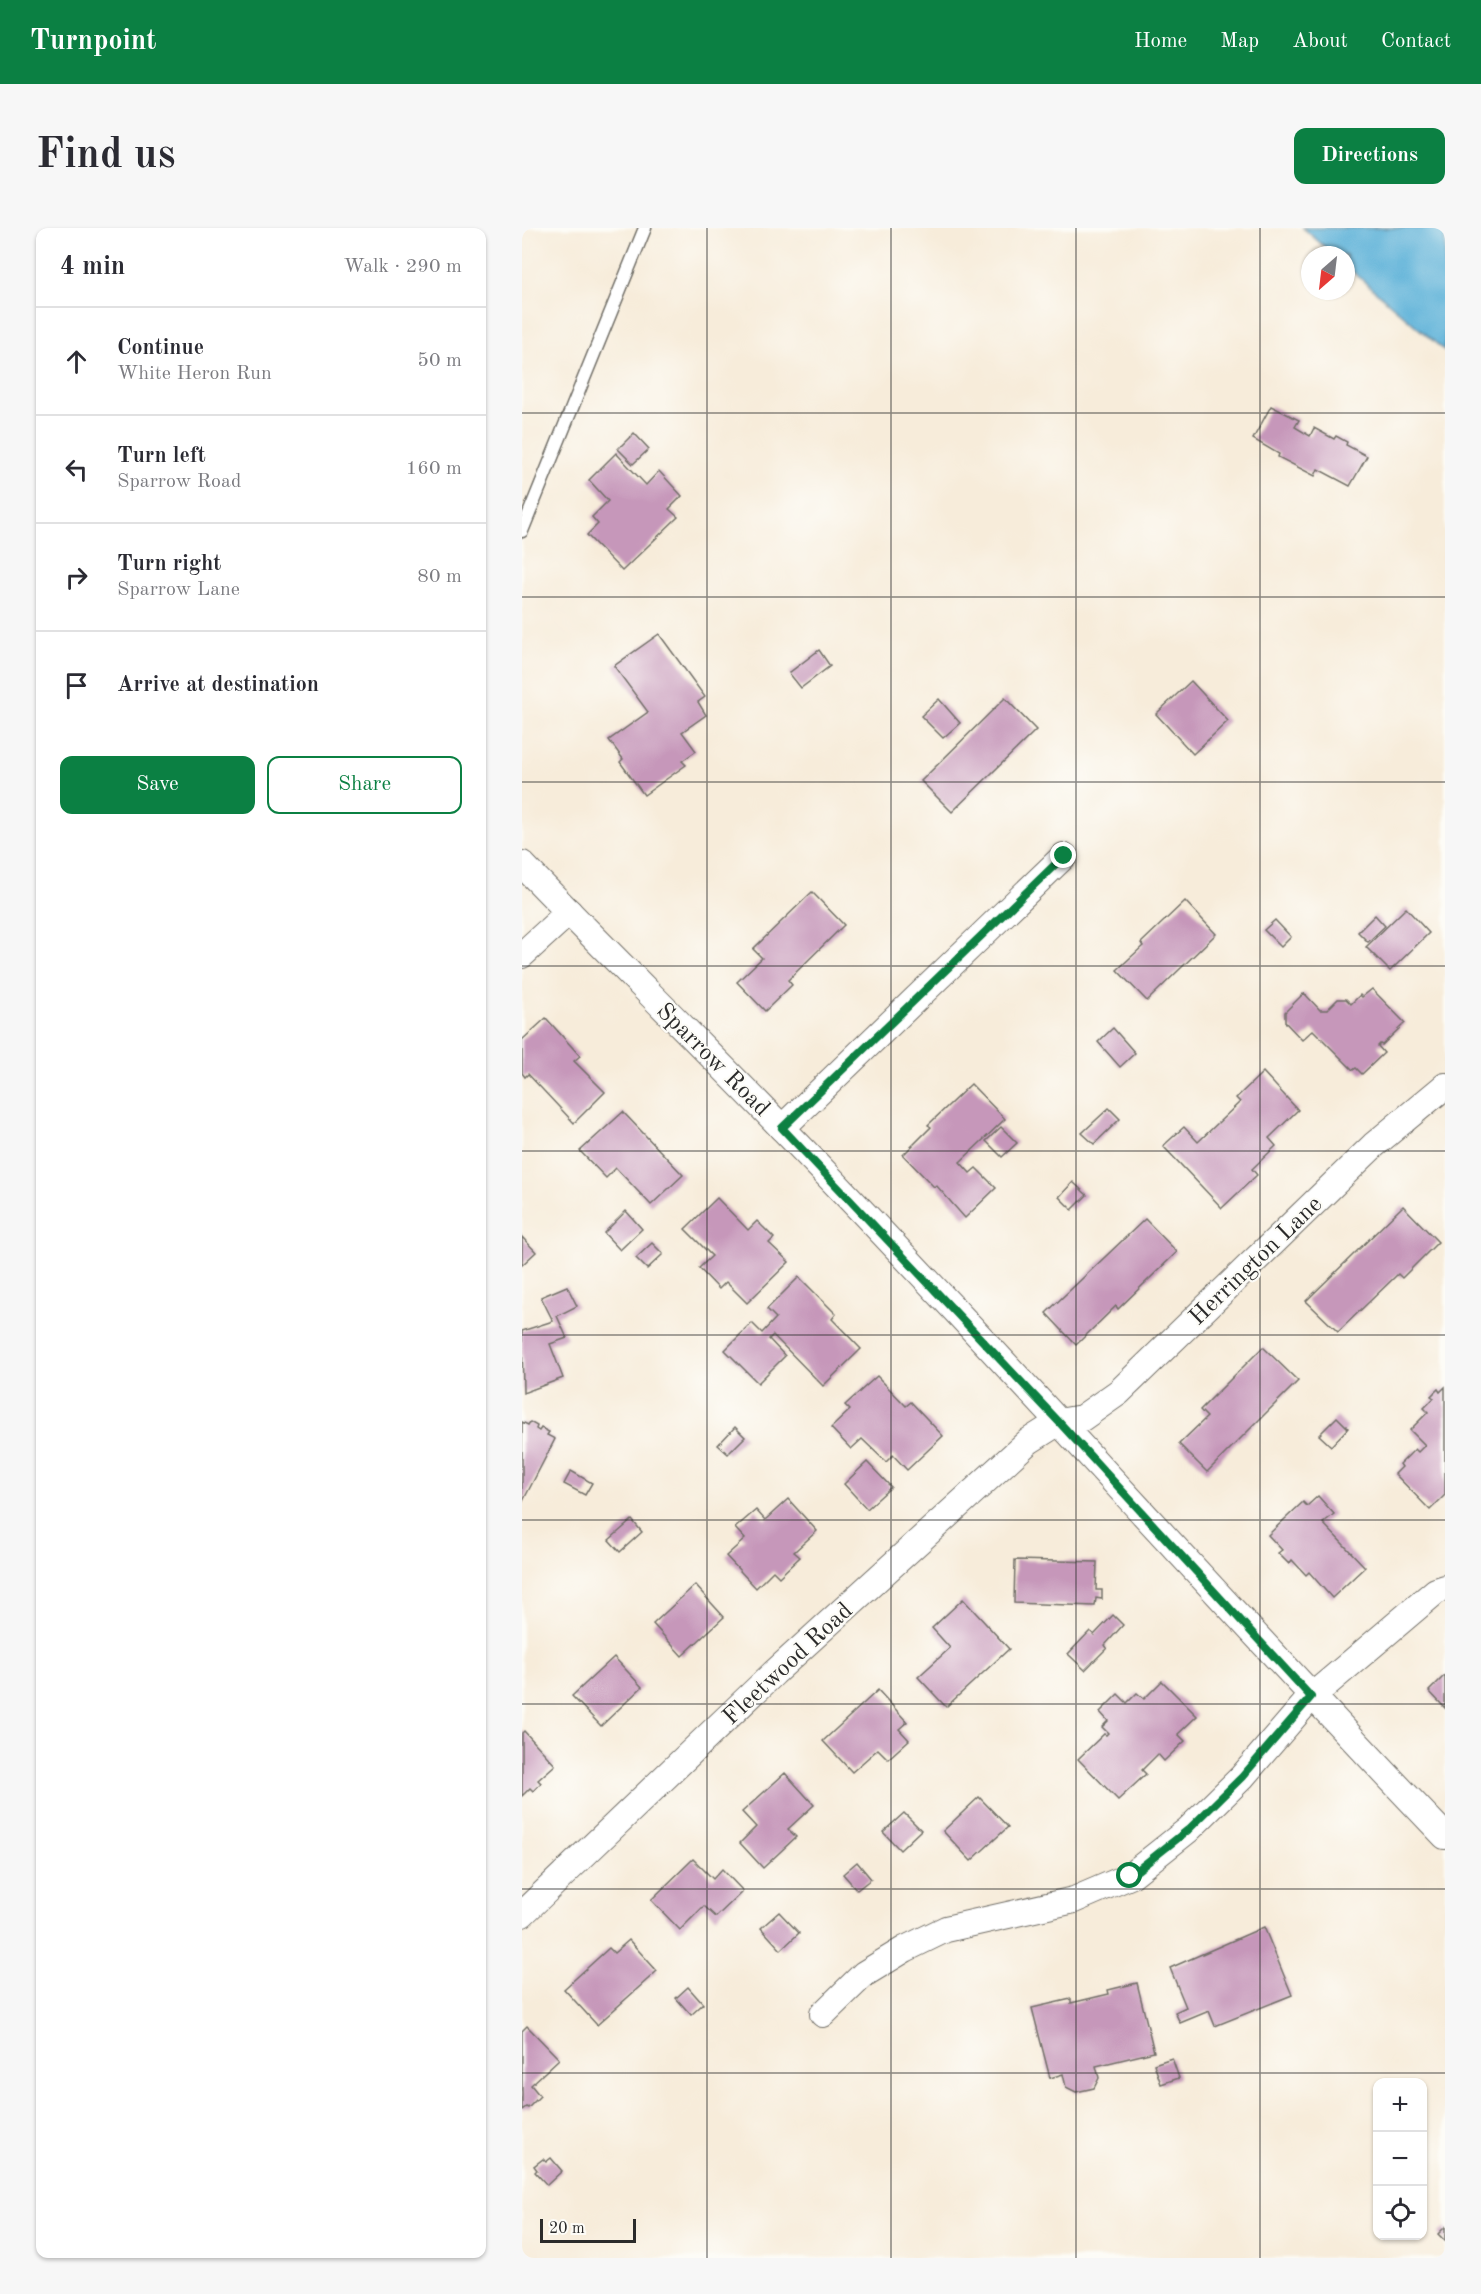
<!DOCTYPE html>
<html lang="en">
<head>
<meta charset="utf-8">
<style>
	body { margin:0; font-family:"Old Standard TT",serif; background:#f7f7f7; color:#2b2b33 }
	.controls { position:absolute; right:18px; bottom:18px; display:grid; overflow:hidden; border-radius:12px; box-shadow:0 2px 4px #0004 }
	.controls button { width:54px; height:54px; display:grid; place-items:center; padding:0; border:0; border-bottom:2px solid #e1e1e2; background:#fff; color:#2b2b33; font:30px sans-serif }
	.compass { position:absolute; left:779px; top:18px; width:54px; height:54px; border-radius:50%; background:#fff; box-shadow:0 2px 4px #0004; rotate:208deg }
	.scale { position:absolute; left:18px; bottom:15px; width:96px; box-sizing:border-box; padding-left:6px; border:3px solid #2b2b2b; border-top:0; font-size:16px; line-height:21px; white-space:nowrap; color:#2b2b2b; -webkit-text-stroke:4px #fdfcf7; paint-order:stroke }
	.stop { position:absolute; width:18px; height:18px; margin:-14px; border:4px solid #0b8043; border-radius:50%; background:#fff }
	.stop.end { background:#0b8043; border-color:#fff; box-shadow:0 2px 6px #0008 }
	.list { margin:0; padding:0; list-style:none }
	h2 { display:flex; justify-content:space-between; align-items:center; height:78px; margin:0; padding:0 24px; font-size:26px }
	h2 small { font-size:20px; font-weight:400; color:#7c7c81 }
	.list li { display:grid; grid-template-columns:39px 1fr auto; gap:18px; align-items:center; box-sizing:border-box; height:108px; padding:0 24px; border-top:2px solid #e1e1e2 }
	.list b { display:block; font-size:22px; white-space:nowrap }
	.list p { margin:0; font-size:20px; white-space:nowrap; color:#7c7c81 }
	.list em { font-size:20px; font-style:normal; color:#7c7c81 }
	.actions { display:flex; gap:12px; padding:18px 24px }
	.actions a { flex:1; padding:14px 0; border:2px solid #0b8043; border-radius:12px; text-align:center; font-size:21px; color:#0b8043 }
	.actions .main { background:#0b8043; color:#fff }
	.icon { flex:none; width:33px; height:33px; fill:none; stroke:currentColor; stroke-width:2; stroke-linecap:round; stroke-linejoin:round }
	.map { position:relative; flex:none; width:923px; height:2030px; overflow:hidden; border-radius:12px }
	header { display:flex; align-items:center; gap:36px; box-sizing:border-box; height:84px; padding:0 30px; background:#0b8043; color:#fff }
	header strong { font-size:28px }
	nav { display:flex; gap:33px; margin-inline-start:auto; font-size:21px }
	.intro { display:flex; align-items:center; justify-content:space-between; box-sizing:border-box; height:144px; padding:0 36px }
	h1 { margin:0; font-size:42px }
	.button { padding:15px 27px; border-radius:12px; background:#0b8043; color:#fff; font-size:21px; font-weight:700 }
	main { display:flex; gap:36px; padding:0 36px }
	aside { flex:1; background:#fff; border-radius:12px; box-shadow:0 2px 4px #0004 }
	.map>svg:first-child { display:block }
</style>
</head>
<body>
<header>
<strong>Turnpoint</strong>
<nav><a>Home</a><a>Map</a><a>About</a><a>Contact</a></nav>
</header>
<div class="intro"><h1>Find us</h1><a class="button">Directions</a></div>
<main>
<aside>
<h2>4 min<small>Walk · 290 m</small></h2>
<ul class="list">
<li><svg class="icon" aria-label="ahead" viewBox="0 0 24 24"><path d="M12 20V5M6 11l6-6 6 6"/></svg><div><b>Continue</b><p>White Heron Run</p></div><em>50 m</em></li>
<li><svg class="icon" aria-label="left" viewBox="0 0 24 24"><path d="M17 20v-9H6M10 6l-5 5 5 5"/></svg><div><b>Turn left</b><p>Sparrow Road</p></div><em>160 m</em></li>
<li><svg class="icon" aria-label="right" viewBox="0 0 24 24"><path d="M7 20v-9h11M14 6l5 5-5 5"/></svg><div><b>Turn right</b><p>Sparrow Lane</p></div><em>80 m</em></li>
<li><svg class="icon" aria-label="arrive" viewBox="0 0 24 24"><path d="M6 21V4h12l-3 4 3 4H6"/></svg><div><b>Arrive at destination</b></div></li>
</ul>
<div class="actions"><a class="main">Save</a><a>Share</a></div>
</aside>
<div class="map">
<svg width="923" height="2030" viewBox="0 0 923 2030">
	<rect width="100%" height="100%" fill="#fdfcf7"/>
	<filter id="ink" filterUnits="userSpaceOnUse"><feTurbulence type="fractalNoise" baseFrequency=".0167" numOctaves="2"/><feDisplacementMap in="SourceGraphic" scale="12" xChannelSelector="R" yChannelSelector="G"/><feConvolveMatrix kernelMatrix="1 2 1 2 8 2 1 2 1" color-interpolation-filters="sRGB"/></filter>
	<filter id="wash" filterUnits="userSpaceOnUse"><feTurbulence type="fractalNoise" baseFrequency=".008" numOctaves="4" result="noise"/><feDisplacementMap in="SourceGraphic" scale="24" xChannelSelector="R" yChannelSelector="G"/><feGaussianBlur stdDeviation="1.35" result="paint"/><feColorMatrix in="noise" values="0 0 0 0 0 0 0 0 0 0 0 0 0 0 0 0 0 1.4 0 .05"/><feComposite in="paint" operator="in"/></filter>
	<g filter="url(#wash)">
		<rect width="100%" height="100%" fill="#f7ecda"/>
		<!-- water -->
		<polygon fill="#5bb1d8" stroke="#436e82" stroke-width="1.5" points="781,0 923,0 923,123 824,38 824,27 812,27"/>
		<g id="blocks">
			<!-- building -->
			<g fill="#c697ba">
				<polygon points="749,178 777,192 773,199 788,208 792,200 812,211 814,208 825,214 824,217 845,228 828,258 796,241 793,248 756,229 757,226 731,211"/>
				<polygon points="112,205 127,221 111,236 96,221"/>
				<polygon points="94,225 124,257 137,243 160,268 147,281 156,289 100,343 65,307 76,296 70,289 86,273 67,252"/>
				<polygon points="137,406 183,469 176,474 184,487 160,504 174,523 160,533 164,537 122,567 98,534 101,531 87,512 126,484 92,438"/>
				<polygon points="297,422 308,438 279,460 267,445"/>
				<polygon points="669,453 706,493 671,526 634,486"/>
				<polygon points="483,470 514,502 430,584 399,553"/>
				<polygon points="417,471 438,495 421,510 399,488"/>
				<polygon points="290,664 322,697 266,752 270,757 243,783 215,754 240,730 231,721"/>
				<polygon points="663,673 694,706 625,773 595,742 621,718 619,715"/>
				<polygon points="884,680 907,705 868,743 844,719"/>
				<polygon points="853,687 863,698 846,714 836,704"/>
				<polygon points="753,692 769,709 759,719 742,702"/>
				<polygon points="850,761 883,795 860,817 858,816 856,818 862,825 840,846 834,840 831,842 791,802 780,812 763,794 763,784 782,765 798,782 805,782 816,771 824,771 829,776 838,767 840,769"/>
				<polygon points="24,790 58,828 52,833 83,864 52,895 6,846 3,849 0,845 0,812"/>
				<polygon points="591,800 613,825 598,839 576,814"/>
				<polygon points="741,844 776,882 747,910 754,918 730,941 735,947 700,980 641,918 662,899 676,914 718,874 714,870"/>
				<polygon points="449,856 483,891 438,934 448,945 454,940 474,960 443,990 414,957 412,959 381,927 409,899 406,897"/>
				<polygon points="587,880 598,891 572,916 560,905"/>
				<polygon points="101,884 161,947 129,977 94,940 84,950 58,923"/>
				<polygon points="479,899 495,915 480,929 464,913"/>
				<polygon points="551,954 565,967 550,982 537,969"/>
				<polygon points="195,970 226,1002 235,993 252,1010 247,1015 267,1034 225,1075 204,1054 197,1061 177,1040 190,1028 163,1001"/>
				<polygon points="881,978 916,1014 880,1050 876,1046 816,1104 784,1073"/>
				<polygon points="104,983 120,1001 98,1022 82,1005"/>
				<polygon points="623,991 655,1024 596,1081 594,1078 554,1117 524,1085"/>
				<polygon points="0,1009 14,1024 0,1037"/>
				<polygon points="130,1015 141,1026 125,1041 114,1030"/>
				<polygon points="277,1049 314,1086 310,1091 339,1121 301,1158 251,1107 247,1111 263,1128 236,1155 203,1122 230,1095 240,1105 254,1090 245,1081"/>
				<polygon points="45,1058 55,1078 35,1088 45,1110 28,1116 41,1150 1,1165 0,1103 31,1093 19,1069"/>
				<polygon points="741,1119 776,1153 685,1244 657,1216 685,1189 678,1182"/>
				<polygon points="355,1148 384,1178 389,1174 421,1208 385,1242 371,1227 364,1234 340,1211 329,1221 309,1200 328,1182 323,1177"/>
				<polygon points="923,1159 923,1267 908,1282 873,1246 880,1239 878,1236 893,1221 896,1224 903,1217 888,1202 906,1184 902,1180 912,1170 909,1168 916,1161 918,1164"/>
				<polygon points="815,1189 826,1200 809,1218 797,1207"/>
				<polygon points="0,1194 6,1197 8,1194 15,1198 14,1201 17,1203 19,1200 27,1204 25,1207 33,1211 0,1275"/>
				<polygon points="213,1199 223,1209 206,1226 196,1217"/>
				<polygon points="345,1234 369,1259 345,1281 322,1256"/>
				<polygon points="49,1243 70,1255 63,1267 42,1256"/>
				<polygon points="796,1268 812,1286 801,1295 843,1339 810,1370 787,1344 784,1347 770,1332 767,1336 756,1325 760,1322 746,1307 781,1274 785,1278"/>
				<polygon points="266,1271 295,1303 272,1324 278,1329 257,1349 251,1343 234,1360 204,1328 223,1311 213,1300 234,1282 243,1292"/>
				<polygon points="110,1292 120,1304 98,1324 87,1312"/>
				<polygon points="493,1332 575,1334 574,1362 580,1362 580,1371 574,1370 573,1378 492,1375"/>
				<polygon points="173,1357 202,1389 160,1428 131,1396"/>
				<polygon points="441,1371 487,1421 424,1479 396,1449 428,1420 410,1400"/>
				<polygon points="591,1387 601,1397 583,1417 585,1420 563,1442 546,1426 568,1403 572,1407"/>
				<polygon points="92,1429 120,1459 79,1498 50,1468"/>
				<polygon points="923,1447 923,1480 907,1463"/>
				<polygon points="640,1453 675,1488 656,1506 663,1513 642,1533 636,1526 620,1542 624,1546 596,1572 556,1531 582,1506 584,1507 586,1505 580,1499 586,1493 578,1484 596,1466 605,1475 615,1465 622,1471"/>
				<polygon points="356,1462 385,1494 377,1501 387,1512 366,1531 356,1521 330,1544 301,1513"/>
				<polygon points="2,1503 33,1537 16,1552 19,1555 11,1563 8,1560 0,1568 0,1505"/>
				<polygon points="263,1545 292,1577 266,1601 274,1609 241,1640 218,1615 234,1599 220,1584"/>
				<polygon points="457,1569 486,1599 449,1633 421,1603"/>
				<polygon points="382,1585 399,1602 378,1622 361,1604"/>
				<polygon points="171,1631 191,1651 200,1641 221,1663 194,1689 182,1678 158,1702 129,1672"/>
				<polygon points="335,1634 349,1651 335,1662 321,1646"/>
				<polygon points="257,1684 277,1705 259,1722 239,1700"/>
				<polygon points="742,1699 770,1767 693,1798 687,1783 658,1795 653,1784 664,1779 648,1740"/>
				<polygon points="107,1712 135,1743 75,1797 42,1761 87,1720 92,1725"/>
				<polygon points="615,1755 632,1824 574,1838 577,1850 572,1860 554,1864 544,1859 541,1846 528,1850 510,1780 549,1771 549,1775 587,1766 586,1762"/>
				<polygon points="166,1759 181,1776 169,1787 154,1770"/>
				<polygon points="5,1798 37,1831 9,1857 18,1868 6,1880 4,1879 0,1882 0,1803"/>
				<polygon points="650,1830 657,1850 639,1856 632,1836"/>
				<polygon points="29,1930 40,1943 25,1957 13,1944 15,1942 12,1938 21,1931 24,1934"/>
				<polygon points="923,1999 923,2013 916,2006"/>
			</g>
		</g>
	</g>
	<g filter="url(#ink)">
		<use href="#blocks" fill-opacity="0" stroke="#726f68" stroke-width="1.5"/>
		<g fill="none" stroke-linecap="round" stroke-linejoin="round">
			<defs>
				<polyline id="lane" points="0,303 123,0"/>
				<g id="street">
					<path d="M0,636C86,725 174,811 260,900C485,1132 699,1375 923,1608"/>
					<polyline points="0,727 47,684"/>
					<polyline points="260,900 542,628"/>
					<polyline points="0,1686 252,1445 507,1213 537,1194 560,1190 597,1164 852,917 923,858"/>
					<polyline points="301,1786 342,1746 383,1721 424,1701 552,1672 608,1648 666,1602 720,1549 789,1469 914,1363 923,1360"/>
				</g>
			</defs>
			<!-- lane casing -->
			<use href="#lane" stroke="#726f68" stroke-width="15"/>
			<!-- street casing -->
			<use href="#street" stroke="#726f68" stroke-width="28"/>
			<!-- lane -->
			<use href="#lane" stroke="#fff" stroke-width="12"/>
			<!-- street -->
			<use href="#street" stroke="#fff" stroke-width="26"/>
		</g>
	</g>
	<g fill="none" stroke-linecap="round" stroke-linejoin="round" filter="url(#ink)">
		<!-- route -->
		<polyline stroke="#0b8043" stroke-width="8" points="542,628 260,900 537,1194 789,1469 720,1549 666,1602 608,1648"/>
	</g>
	<!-- grid -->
	<path fill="none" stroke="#2b2b2b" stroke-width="1.5" stroke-opacity="0.55" d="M185,0V2030M369,0V2030M554,0V2030M738,0V2030M0,185H923M0,369H923M0,554H923M0,738H923M0,923H923M0,1107H923M0,1292H923M0,1476H923M0,1661H923M0,1845H923"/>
	<g text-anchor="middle" stroke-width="4.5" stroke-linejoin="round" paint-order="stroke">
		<!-- street labels -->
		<g font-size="24" fill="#2b2b2b" stroke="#fdfcf7">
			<text transform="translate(192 831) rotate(45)" y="8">Sparrow Road</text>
			<text transform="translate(733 1032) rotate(-44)" y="8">Herrington Lane</text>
			<text transform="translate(265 1435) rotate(-43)" y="8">Fleetwood Road</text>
		</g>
	</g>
</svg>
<div class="controls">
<button>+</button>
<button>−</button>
<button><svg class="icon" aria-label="locate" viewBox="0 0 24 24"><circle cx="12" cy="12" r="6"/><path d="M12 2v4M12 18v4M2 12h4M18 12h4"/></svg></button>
</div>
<svg class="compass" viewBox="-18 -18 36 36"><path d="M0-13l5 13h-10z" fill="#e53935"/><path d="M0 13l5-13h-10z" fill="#7c7c81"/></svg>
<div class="scale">20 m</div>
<div class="stop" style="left:608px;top:1648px"></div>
<div class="stop end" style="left:542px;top:628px"></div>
</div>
</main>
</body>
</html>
